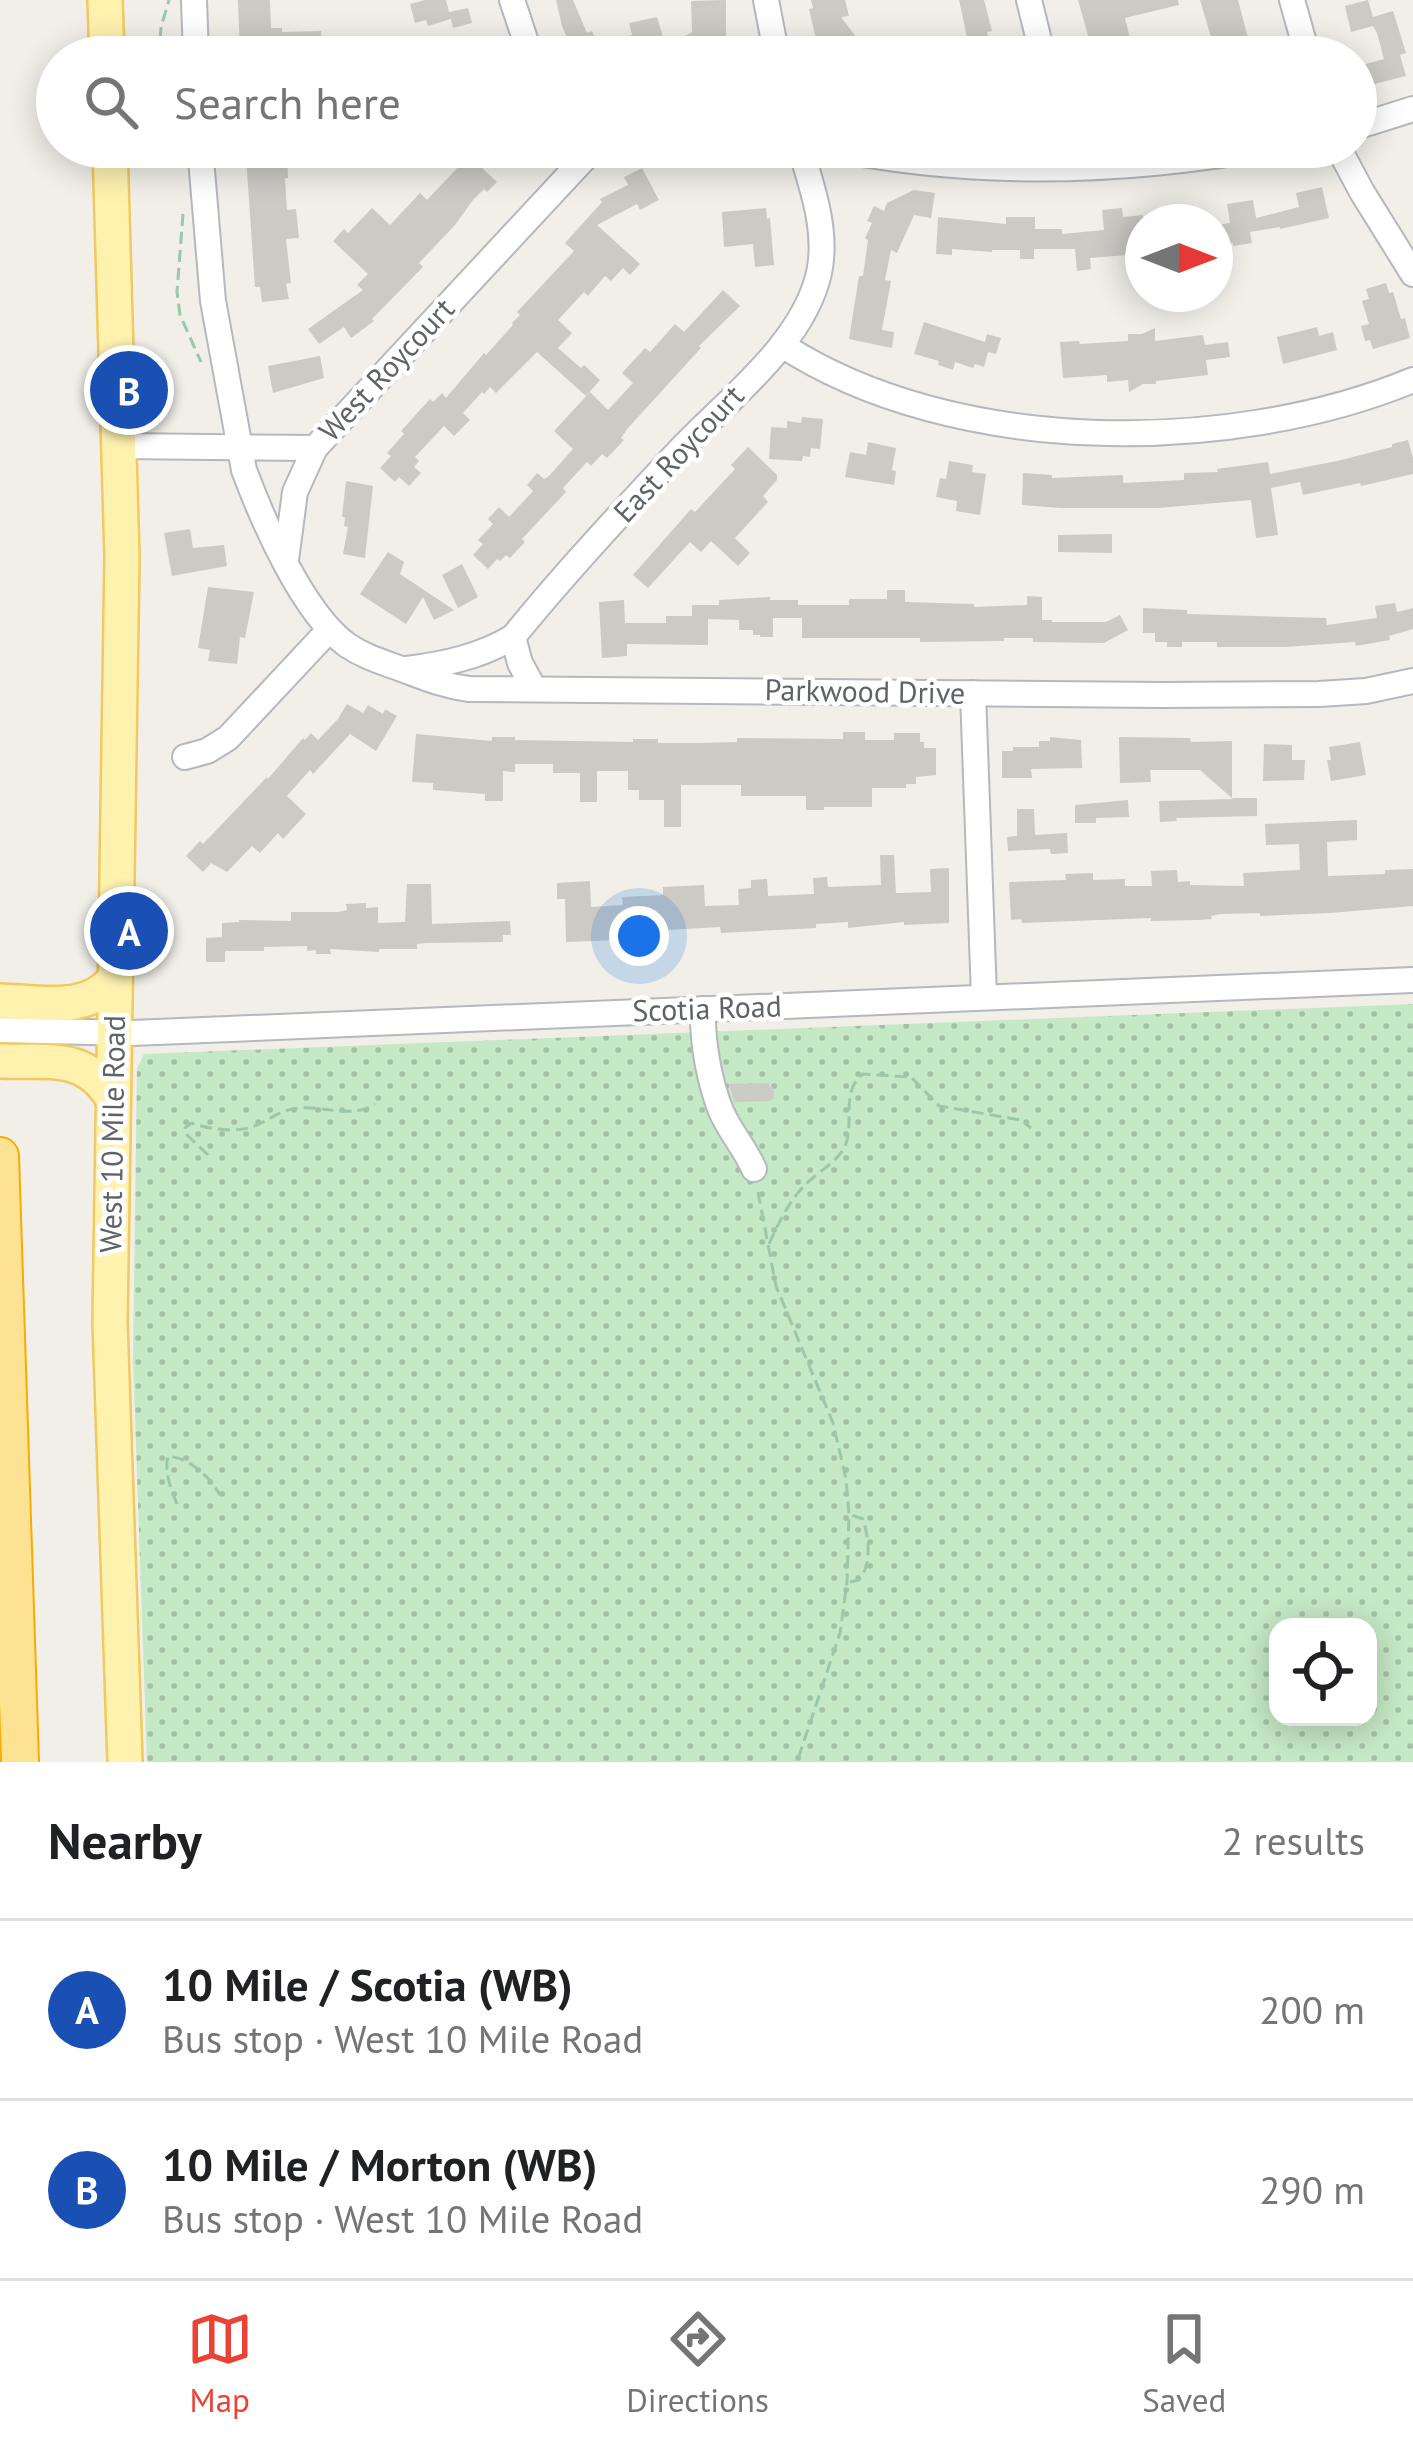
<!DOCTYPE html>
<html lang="en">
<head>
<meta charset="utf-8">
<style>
	body { margin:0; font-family:"PT Sans",sans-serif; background:#f2f2f2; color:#202124 }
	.controls { position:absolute; right:36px; bottom:36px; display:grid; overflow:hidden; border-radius:24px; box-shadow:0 6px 30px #0003 }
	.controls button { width:108px; height:108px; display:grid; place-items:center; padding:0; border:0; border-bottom:3px solid #e0e0e0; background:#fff; color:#202124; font:60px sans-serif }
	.compass { position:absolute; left:1125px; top:204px; width:108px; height:108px; border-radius:50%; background:#fff; box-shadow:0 6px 30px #0003; rotate:90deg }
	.you { position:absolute; left:639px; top:936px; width:42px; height:42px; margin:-30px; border:9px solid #fff; border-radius:50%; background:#1a73e8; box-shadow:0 0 0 18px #1a73e833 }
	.badge { display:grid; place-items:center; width:78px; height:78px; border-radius:50%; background:#ea4335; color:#fff; font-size:39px; font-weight:700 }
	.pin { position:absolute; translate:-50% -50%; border:6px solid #fff; box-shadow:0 3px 12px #0006 }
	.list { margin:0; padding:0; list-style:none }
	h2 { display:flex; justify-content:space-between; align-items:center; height:156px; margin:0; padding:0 48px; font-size:51px }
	h2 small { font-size:39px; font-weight:400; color:#757577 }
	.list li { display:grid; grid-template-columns:78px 1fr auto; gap:36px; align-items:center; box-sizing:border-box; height:180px; padding:0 48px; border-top:3px solid #e0e0e0 }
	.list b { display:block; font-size:45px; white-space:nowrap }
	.list p { margin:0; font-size:39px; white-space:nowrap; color:#757577 }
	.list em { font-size:39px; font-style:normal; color:#757577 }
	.icon { flex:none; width:66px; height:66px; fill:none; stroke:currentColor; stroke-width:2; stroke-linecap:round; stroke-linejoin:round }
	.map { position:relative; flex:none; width:1413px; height:1762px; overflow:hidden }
	.search { position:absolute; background:#fff; box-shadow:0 6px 30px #0003; left:36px; right:36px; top:36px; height:132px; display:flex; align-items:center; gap:30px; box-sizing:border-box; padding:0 42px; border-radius:66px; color:#757577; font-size:45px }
	.sheet { height:516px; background:#fff }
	nav { display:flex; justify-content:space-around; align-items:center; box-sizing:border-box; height:168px; border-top:3px solid #e0e0e0; background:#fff; font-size:33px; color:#757577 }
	nav a { display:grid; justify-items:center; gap:6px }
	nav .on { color:#ea4335 }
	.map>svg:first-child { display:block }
</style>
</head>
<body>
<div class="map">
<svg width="1413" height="1762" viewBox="0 0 1413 1762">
	<defs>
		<pattern id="grass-dots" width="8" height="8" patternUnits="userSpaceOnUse" patternTransform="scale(3)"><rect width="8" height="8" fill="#c5e8c5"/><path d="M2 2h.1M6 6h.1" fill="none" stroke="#a3c0a4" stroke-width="1.8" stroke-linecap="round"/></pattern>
	</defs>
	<rect width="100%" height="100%" fill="#f1efe8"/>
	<!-- grass -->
	<path fill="url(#grass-dots)" fill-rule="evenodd" d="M1413,1004V1762H147L133,1359L137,1069L144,1054ZM1278,1627H1368V1717H1278Z"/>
	<!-- building -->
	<g fill="#cccac5">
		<polygon points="238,0 270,0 271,28 282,28 282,32 321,31 321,51 240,52"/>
		<polygon points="425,0 446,0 449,12 468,8 472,23 453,28 451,19 428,26 426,20 415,23 410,4"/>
		<polygon points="556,0 573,0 587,33 592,31 599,46 632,35 629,23 657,17 669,57 547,57 547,54 570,45 562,26"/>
		<polygon points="726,0 726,42 703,57 677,57 670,46 692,32 691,1"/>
		<polygon points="811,0 845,0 849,16 841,17 871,57 841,57 835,48 819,52 809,9 813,8"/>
		<polygon points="959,0 984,0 992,31 987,32 993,57 958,57 953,40 967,37"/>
		<polygon points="1078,0 1178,0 1179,5 1125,18 1134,54 1122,57 1094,57"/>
		<polygon points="1200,0 1238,0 1253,57 1217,57"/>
		<polygon points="1368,0 1373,17 1393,11 1406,53 1400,55 1406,76 1367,86 1362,65 1384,59 1377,33 1373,26 1351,32 1345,6"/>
		<polygon points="253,147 287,147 288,178 285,178 287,210 296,209 299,238 286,239 291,283 286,284 289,299 262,302 260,287 255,287 246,157 253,156"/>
		<polygon points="477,147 525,149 479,165 497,182 487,192 484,189 473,200 455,225 419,263 423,267 372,319 374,321 351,338 344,327 319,344 308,329 363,290 357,285 368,274 333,241 344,229 348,233 372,208 390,225 420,193 427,200"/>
		<polygon points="642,168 659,200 640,210 637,204 597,225 640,264 630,275 623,268 611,281 605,276 588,296 584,292 558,320 572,333 558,348 581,368 584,365 600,380 586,396 537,352 496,393 490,387 484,394 482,392 463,413 470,420 454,436 444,426 415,457 419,461 414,467 421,473 409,486 399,477 395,482 380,468 391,456 387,453 404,434 401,431 430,399 433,402 442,393 446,398 484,353 486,355 513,325 512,323 520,315 517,312 574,251 565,243 602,202 600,199 628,185 624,177"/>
		<polygon points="1322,187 1329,218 1280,229 1280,227 1250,232 1252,243 1233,246 1233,243 1215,244 1215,225 1230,223 1227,204 1253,200 1256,218 1299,207 1296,193"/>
		<polygon points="914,190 935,193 931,218 914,215 897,253 891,250 885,280 891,281 882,330 894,332 892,348 849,339 859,276 863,276 868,240 865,238 872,223 867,221 874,206 884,211 887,203"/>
		<polygon points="766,208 767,219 770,218 774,265 755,267 753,244 724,247 722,212"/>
		<polygon points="1122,208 1123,217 1143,215 1143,245 1127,247 1128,255 1090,258 1091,269 1077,271 1075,249 1034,249 1034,259 1020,259 1020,250 992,250 992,252 952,249 952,255 936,254 938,217 1006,224 1006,217 1035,217 1035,229 1062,229 1062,234 1104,230 1102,210"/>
		<polygon points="1386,283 1389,293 1393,292 1401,319 1405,318 1410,338 1373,349 1370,340 1365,341 1361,326 1369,324 1362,301 1369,299 1366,289"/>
		<polygon points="723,290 740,306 699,346 701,348 628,428 621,438 624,440 607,458 602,454 591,466 587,462 563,488 566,492 522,539 525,542 510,558 506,555 500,561 497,559 488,569 473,555 483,544 478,540 493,524 488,519 499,507 509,517 533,491 527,485 537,473 544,479 549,476 573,449 554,431 590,392 608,410 633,383 622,373 645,348 650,352 675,324 684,332"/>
		<polygon points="924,322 985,342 987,334 1001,338 996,354 988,352 984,367 975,364 973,368 955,362 953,370 938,365 939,361 914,354"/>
		<polygon points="1317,327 1319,336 1333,332 1337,350 1283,364 1277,337"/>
		<polygon points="1155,328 1155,341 1203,335 1205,345 1228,342 1230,357 1206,360 1208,375 1156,381 1156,384 1143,384 1129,392 1128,380 1107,382 1107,375 1063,378 1060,342 1079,341 1080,344 1128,341 1128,334 1142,334"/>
		<polygon points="320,356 324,378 273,393 268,366"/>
		<polygon points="802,417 823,419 820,449 811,448 810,457 803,456 802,461 769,459 771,427 787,428 787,421 801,423"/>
		<polygon points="1408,440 1413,458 1413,474 1361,486 1360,483 1303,495 1300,482 1271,488 1278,535 1256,538 1251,500 1158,508 1060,508 1022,505 1023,473 1052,475 1052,478 1123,475 1123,483 1184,480 1184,473 1218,472 1217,469 1268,462 1270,474 1337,461 1392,447 1392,444"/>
		<polygon points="868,442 896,448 892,470 896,471 894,485 845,477 850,452 866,455"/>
		<polygon points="748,447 777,475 777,480 763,496 768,502 735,538 750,553 738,566 711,541 701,552 690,542 648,588 633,575 691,509 695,512 735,469 731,465"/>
		<polygon points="949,461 973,465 972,472 986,474 980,515 956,511 957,501 936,497 940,478 946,479"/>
		<polygon points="346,481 373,486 365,558 343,554 348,527 344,526 345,517 342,517"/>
		<polygon points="190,529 193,548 224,545 227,566 172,576 164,533"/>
		<polygon points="1112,534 1112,553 1058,552 1058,535"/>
		<polygon points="388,552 404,562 400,574 454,610 434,620 423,597 406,624 360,594"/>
		<polygon points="462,564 478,597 458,608 442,575"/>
		<polygon points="208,587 254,592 245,638 240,637 237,664 208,661 210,650 198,648"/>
		<polygon points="887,590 905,590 905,602 974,604 974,607 1027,605 1027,596 1042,597 1042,620 1052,620 1052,622 1106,622 1120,615 1128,630 1104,643 1033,642 1033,638 1004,638 1004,641 920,642 920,638 802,638 802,618 773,618 773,637 760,637 760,635 753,635 753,630 739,630 739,620 708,619 708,645 627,644 627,656 602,658 599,602 624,600 625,623 666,623 666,616 692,616 692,605 719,605 719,600 770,597 770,600 798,600 798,605 849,605 849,599 887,599"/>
		<polygon points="1395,603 1397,612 1413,608 1413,629 1389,636 1390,640 1356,646 1355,642 1285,647 1217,647 1217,642 1182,642 1182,647 1167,647 1167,642 1155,642 1155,633 1143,633 1143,608 1187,610 1187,614 1326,618 1327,625 1377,618 1375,606"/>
		<polygon points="347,704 363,713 368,705 383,714 385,709 397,716 376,751 350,734 313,774 310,770 287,796 306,814 283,839 278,833 260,853 252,846 227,872 211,863 203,872 186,856 200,841 203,844 267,777 268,779 303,738 305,740 311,733 318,740 338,719"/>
		<polygon points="843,732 865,732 865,740 894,740 894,733 920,733 920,742 924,742 924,748 936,748 936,775 916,777 916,784 906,784 906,788 872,788 872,807 824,807 824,810 806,810 806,796 741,796 741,785 681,785 681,827 664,827 664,800 639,800 639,790 628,790 628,771 597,771 597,802 580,802 580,773 553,773 553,764 515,764 515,772 503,771 503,801 485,801 485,794 433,790 433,783 412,782 416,734 492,741 492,737 515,737 515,740 633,742 633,739 658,739 658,743 699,743 737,742 737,738 843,739"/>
		<polygon points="1050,737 1081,740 1082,768 1031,769 1032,778 1002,778 1002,751 1013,751 1013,747 1039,747 1039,741 1050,741"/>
		<polygon points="1119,737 1190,738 1191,742 1232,741 1232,798 1257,798 1257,816 1176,818 1177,821 1160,822 1159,801 1233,799 1200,770 1150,770 1151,782 1120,783"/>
		<polygon points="1360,742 1366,775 1331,781 1327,760 1331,760 1329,747"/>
		<polygon points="1264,744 1292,745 1292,760 1305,760 1304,780 1263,781"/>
		<polygon points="1128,800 1129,817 1096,818 1096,823 1075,823 1075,805"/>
		<polygon points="1017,809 1034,809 1035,835 1067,833 1068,853 1051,854 1050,849 1008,851 1007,837 1017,836"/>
		<polygon points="1357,820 1357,840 1327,842 1328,876 1385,874 1385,870 1413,869 1413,906 1330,913 1260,916 1260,913 1221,914 1211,916 1212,919 1197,920 1151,921 1151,918 1022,923 1021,919 1011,920 1009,882 1066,880 1065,874 1093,873 1093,880 1125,879 1125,886 1152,886 1151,871 1177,870 1178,882 1190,881 1190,885 1244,886 1243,873 1300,870 1299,844 1266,845 1265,824"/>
		<polygon points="880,855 894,855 896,893 931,892 930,869 949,868 949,923 904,925 904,922 848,928 848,922 816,924 816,928 721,933 720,927 666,930 621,932 621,940 566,942 565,899 557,899 557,883 590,881 591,907 623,905 622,897 663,895 663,887 704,885 705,906 739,905 738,889 751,888 751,880 767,879 768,896 814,894 813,878 827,877 828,887 881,885"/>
		<polygon points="407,884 431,884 432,924 510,921 511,935 503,935 503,942 426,943 417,944 417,949 379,949 379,952 330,949 331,954 316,954 316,950 307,951 307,946 264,947 264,951 225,951 225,962 206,962 206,938 222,937 222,923 239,922 239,920 291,921 291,912 338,912 347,910 346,904 366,903 366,908 378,907 378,923 405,922"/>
		<polygon points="769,1083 769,1086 773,1087 774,1098 770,1101 735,1102 729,1084"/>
	</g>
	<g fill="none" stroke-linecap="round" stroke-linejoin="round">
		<defs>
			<g id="minor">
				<polyline points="194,0 196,57"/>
				<polyline points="512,0 531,57"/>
				<polyline points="766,0 777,57"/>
				<polyline points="1029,0 1043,57"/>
				<polyline points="1292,0 1308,57"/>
				<polyline points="1356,127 1413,109"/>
				<path d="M200,147L213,301L244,470C263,521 303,613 347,645C366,658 386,663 407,671C428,679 446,686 469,689L1162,695L1319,694L1366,691L1413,681"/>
				<path d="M825,147C971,177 1122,174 1269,147"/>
				<polyline points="1338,147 1362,192 1413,274"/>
				<path d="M782,345C953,456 1229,456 1413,380"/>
				<polyline points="119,446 315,448"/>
				<polyline points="286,560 295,492 315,448 595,147"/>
				<polyline points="513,637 520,663 533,687"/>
				<path d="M407,669C445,664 479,657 513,637C565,573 622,512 679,451C727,400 803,344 819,273C828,231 812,187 800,147"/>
				<polyline points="973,693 984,997"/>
				<polyline points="185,757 207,751 228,738 329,630"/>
				<path d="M703,1009C702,1041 709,1081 721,1111C730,1132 745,1148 754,1169"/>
				<polyline points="0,1030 132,1033 1413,980"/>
			</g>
			<g id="major">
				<polyline points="105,0 107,57"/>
				<polyline points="110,147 122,557 110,1322 125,1762"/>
				<path d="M0,1001C39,1002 89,1014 115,978"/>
				<path d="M0,1061C48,1063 85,1052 113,1099"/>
			</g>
			<polyline id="highway" points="0,1156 20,1762"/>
		</defs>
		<!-- minor casing -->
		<use href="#minor" stroke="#b5b8bc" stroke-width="28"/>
		<!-- major casing -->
		<use href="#major" stroke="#f2c960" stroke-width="38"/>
		<!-- highway casing -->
		<use href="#highway" stroke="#f9ab00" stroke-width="40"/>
		<!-- path -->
		<g stroke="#9cc7a9" stroke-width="3" stroke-dasharray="12 6" stroke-linecap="butt">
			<polyline points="159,57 161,27 169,0"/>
			<polyline points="183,214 177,292 180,315 201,362"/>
			<path d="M208,1155L186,1134L185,1128L191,1123C209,1129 238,1134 257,1125C273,1118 281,1109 300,1108C326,1106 351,1119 375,1104"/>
			<polyline points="758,1192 776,1286 833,1423 846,1479 849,1514 847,1582 840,1633 797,1762"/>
			<path d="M769,1244C778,1224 788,1203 804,1186C816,1173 837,1163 845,1146C855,1123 840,1091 863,1074L911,1077L939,1106L1021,1120L1031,1128"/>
			<path d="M177,1504C171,1489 164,1472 168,1456C190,1458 209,1476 220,1495"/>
			<path d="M850,1582L859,1580C872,1565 869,1538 863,1519L851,1515"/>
		</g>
		<!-- minor -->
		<use href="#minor" stroke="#fff" stroke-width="24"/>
		<!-- major -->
		<use href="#major" stroke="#fff2af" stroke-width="33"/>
		<!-- highway -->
		<use href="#highway" stroke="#fde293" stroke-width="36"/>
	</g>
	<g text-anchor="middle" stroke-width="9" stroke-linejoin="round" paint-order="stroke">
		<!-- street labels -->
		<g font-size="30" fill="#5f6368" stroke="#fff">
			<text transform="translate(387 370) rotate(-47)" y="10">West Roycourt</text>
			<text transform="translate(679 454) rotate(-47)" y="10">East Roycourt</text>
			<text transform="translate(865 692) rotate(1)" y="10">Parkwood Drive</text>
			<text transform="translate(707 1009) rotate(-2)" y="10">Scotia Road</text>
			<text transform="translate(113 1134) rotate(-89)" y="10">West 10 Mile Road</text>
		</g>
	</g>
</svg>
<div class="controls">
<button><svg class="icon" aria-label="locate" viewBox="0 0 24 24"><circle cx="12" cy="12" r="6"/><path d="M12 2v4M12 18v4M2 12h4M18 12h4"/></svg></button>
</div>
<svg class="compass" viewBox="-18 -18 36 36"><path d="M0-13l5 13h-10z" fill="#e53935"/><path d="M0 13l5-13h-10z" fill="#757577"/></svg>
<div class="you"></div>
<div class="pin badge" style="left:129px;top:931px;background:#1a4fb4">A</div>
<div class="pin badge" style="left:129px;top:390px;background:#1a4fb4">B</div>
<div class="search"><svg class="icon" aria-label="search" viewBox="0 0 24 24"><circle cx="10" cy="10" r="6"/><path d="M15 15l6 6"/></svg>Search here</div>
</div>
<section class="sheet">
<h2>Nearby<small>2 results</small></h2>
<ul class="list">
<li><span class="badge" style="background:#1a4fb4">A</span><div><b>10 Mile / Scotia (WB)</b><p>Bus stop · West 10 Mile Road</p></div><em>200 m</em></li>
<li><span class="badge" style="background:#1a4fb4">B</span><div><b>10 Mile / Morton (WB)</b><p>Bus stop · West 10 Mile Road</p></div><em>290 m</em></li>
</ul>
</section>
<nav>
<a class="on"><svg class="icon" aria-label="map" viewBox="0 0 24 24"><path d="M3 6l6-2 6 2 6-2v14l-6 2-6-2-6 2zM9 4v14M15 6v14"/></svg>Map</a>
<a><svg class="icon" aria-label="directions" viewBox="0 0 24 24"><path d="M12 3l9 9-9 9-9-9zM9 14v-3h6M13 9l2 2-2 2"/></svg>Directions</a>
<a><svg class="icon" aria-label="saved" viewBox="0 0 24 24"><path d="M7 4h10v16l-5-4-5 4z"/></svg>Saved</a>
</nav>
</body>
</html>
